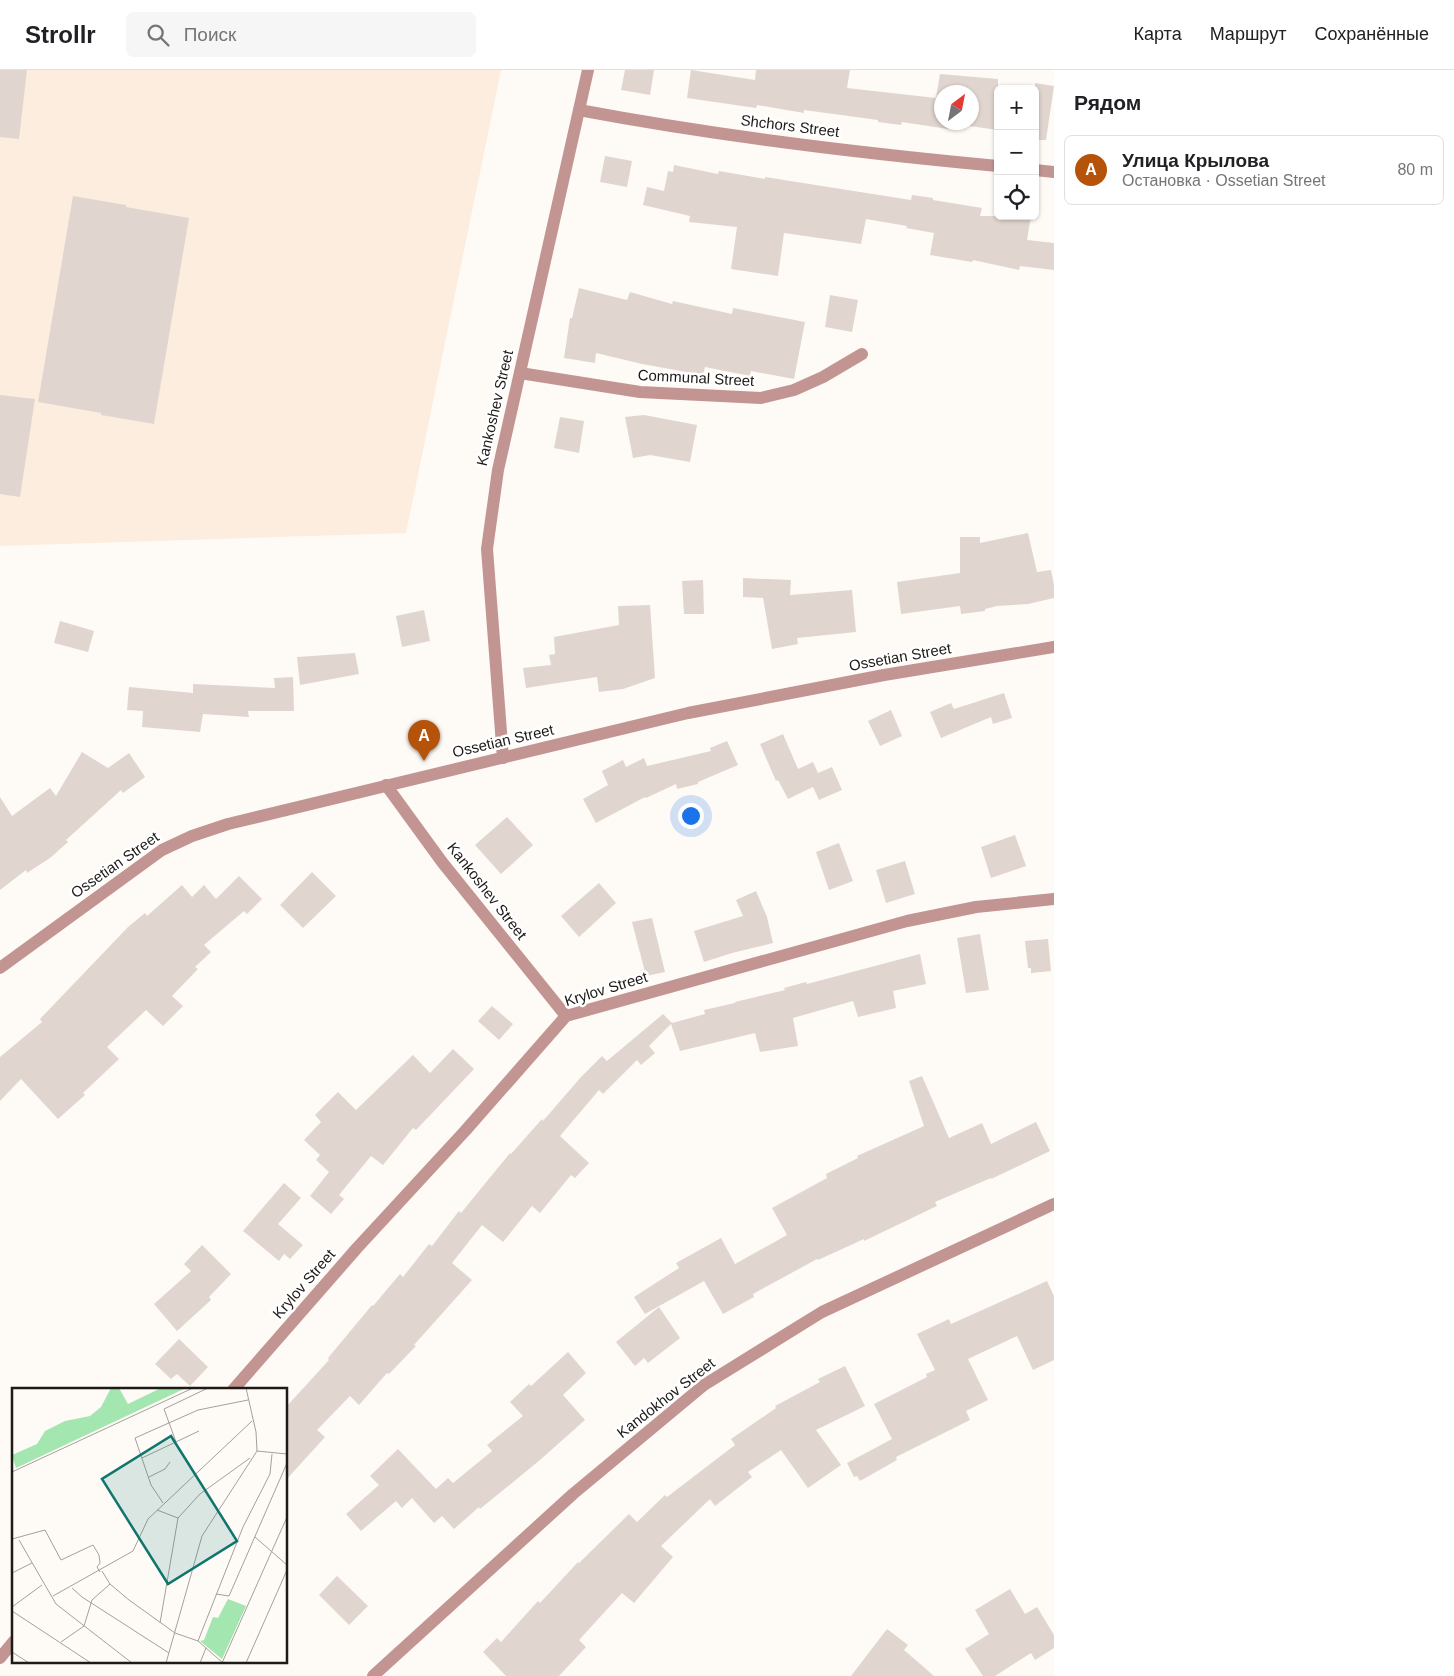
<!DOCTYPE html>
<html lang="ru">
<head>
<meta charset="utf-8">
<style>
	body { margin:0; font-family:Arial,sans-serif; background:#f6f6f6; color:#202124 }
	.controls { position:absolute; right:15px; top:15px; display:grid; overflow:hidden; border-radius:8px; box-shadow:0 1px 4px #0004 }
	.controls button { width:45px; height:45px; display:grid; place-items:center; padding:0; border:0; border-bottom:1px solid #e0e0e0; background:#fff; color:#202124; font:25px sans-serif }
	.compass { position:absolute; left:934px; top:15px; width:45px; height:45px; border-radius:50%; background:#fff; box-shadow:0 1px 4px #0004; rotate:32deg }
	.you { position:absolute; left:690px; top:745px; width:18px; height:18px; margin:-12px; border:4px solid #fff; border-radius:50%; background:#1a73e8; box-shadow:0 0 0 8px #1a73e833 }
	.badge { display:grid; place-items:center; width:32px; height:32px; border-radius:50%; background:#b45309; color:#fff; font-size:16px; font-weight:700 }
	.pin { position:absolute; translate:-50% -41px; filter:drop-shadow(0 1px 2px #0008) }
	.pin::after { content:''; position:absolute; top:26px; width:18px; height:15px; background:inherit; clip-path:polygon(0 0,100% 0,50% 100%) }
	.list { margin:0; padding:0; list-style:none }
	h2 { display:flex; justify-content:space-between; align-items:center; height:65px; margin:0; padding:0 20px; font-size:21px }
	h2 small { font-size:16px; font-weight:400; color:#757577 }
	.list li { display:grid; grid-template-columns:32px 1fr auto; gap:15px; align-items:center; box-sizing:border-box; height:70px; margin:0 10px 10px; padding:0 10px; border:1px solid #e0e0e0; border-radius:8px }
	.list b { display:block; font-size:19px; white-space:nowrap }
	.list p { margin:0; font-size:16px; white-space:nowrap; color:#757577 }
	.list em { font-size:16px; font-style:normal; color:#757577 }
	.icon { flex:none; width:28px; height:28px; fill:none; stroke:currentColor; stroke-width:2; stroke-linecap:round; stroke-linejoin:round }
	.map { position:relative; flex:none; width:1054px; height:1606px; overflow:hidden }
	header { display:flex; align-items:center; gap:30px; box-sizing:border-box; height:70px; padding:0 25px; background:#fff; border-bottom:1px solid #e0e0e0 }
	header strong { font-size:24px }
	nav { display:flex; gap:28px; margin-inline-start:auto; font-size:18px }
	.search { width:350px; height:45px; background:#f6f6f6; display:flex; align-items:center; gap:12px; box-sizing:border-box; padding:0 18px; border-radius:8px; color:#757577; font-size:19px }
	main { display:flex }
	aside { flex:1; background:#fff }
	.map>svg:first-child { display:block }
</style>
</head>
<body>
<header>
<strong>Strollr</strong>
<div class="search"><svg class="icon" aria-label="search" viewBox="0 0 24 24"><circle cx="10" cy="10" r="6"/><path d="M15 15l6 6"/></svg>Поиск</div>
<nav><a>Карта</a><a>Маршрут</a><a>Сохранённые</a></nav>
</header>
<main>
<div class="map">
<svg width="1054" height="1606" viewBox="0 0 1054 1606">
	<rect width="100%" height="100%" fill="#fefaf6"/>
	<!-- built -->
	<polygon fill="#fcedde" points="0,0 501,0 406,463 0,476"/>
	<!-- building -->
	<g fill="#e1d6cf" fill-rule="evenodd">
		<polygon points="0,0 27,0 19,69 0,67"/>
		<polygon points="625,0 654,0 650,25 621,20"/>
		<path d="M691,0L755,10L756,0H850L847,18L936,28L940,4L998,9V60L948,53V59L902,52L901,55L878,52V50L804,40V43L757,35L756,38L687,28ZM942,22H972V52H942Z"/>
		<polygon points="1035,13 1054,16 1046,70 1035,70"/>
		<polygon points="605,86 632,91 627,117 600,112"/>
		<polygon points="674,95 718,104 719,101 765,109 765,107 911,130 912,125 933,128 933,130 982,138 980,146 1031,146 1027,170 1054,173 1054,200 1020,196 1019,200 973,190 972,192 930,185 934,163 906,158 907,156 866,149 861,174 784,163 778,206 731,199 737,157 689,152 690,146 643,135 647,117 664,121 668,101 673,102"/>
		<polygon points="73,126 126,135 126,137 189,148 154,354 101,345 101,343 38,332"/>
		<polygon points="579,218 627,230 630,222 672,234 673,231 732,244 733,238 805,252 794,309 751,301 750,306 705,297 703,305 642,294 596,283 595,293 564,288 570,248 572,248"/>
		<polygon points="830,225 858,230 852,262 825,257"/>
		<polygon points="0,325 35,329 20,427 0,424"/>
		<polygon points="644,345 697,355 690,392 650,385 633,388 625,347"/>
		<polygon points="560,347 584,351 579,383 554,378"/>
		<polygon points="1028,463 1037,502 1051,500 1054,515 1054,528 1028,534 997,536 985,539 985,541 961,544 960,536 901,544 897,512 960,503 960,467 980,467 980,473"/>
		<polygon points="743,508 791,510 790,525 852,520 856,562 797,568 798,574 772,579 763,528 743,527"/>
		<polygon points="703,510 704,544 684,544 682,511"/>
		<polygon points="650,535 655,608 623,619 599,622 597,607 526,618 523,598 551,595 549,585 555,584 554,567 619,555 618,536"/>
		<polygon points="424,540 430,571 402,577 396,546"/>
		<polygon points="60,551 94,561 88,582 54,573"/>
		<polygon points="355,583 359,604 300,615 297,587"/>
		<polygon points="293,607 294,641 248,641 249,647 203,644 200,662 142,657 143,641 127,640 129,617 193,623 193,614 275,618 274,608"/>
		<polygon points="1004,623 1012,648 993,654 991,647 941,668 930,642 951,633 954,639"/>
		<polygon points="891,640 902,666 880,676 868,651"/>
		<polygon points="783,664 798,699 813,692 818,703 832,697 842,720 819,730 813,717 788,729 778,710 776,711 760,674"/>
		<polygon points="727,671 738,695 698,712 698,714 677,719 676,714 646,728 645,727 596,753 583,729 608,715 602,701 623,690 626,697 644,688 647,696 711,681 710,678"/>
		<polygon points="82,682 108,698 129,683 145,707 123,723 121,720 66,770 68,772 50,788 27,803 26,800 0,820 0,727 12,746 50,718 56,726"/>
		<polygon points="507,747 533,775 501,804 475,775"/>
		<polygon points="1015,765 1026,796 991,808 981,777"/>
		<polygon points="839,773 853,811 829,820 816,782"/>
		<polygon points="905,791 915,824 886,833 876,800"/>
		<polygon points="312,802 336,826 303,858 280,835"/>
		<polygon points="239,806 262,829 247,844 244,841 204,875 211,882 195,897 198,899 172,926 183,936 163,956 146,940 107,977 119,989 83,1023 85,1025 58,1049 21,1009 0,1031 0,987 42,952 40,949 128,857 145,843 147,846 182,815 192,827 204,815 216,829"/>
		<polygon points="599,813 616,833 579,867 561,846"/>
		<polygon points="756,821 767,847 773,873 732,883 704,892 694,861 743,846 736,830"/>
		<polygon points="652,848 665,902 646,906 632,852"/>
		<polygon points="980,864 989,920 966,923 957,868"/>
		<polygon points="1048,869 1051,901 1031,903 1031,898 1028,898 1025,871"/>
		<polygon points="920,884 926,914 893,921 896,938 858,947 853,931 793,948 798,976 760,982 755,963 680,981 671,954 649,976 655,983 641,995 637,990 603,1024 599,1020 560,1066 589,1093 575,1108 571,1105 540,1143 532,1136 503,1172 482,1155 452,1193 472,1210 414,1275 416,1276 389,1304 387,1303 359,1335 350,1326 317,1360 325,1367 286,1410 286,1337 329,1290 328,1288 372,1235 373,1236 400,1204 403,1207 429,1174 432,1176 459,1141 461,1143 510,1083 511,1084 542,1049 543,1051 581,1007 602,986 607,991 663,944 672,953 705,944 704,940 735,933 735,932 785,920 784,918 806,912 807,914"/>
		<polygon points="492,936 513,954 499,970 478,951"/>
		<polygon points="453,979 474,999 416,1060 413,1058 383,1095 371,1086 339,1125 344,1129 331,1144 310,1126 329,1102 316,1090 320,1085 304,1070 321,1052 315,1045 338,1022 356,1040 413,985 430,1003"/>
		<polygon points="922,1006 949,1068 982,1053 991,1074 1036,1052 1050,1081 991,1109 991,1108 935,1132 937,1136 864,1171 864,1169 818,1190 817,1189 753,1224 754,1227 723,1244 704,1211 645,1244 634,1227 679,1198 676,1193 721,1168 735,1194 787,1165 772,1138 827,1108 826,1104 858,1088 857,1086 924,1056 909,1011"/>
		<polygon points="284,1113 301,1128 278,1154 303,1175 290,1189 284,1184 279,1191 243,1161"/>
		<polygon points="202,1175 231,1204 209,1227 211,1230 177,1261 154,1234 191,1201 184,1194"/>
		<polygon points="1047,1211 1054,1226 1054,1290 1033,1300 1017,1266 968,1289 988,1330 966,1341 970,1350 896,1387 897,1390 860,1411 857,1406 854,1407 847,1393 892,1369 874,1334 927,1307 926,1304 935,1300 917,1264 949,1249 951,1254"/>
		<polygon points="659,1237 680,1268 648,1293 644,1288 635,1296 616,1272"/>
		<polygon points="179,1269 208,1297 190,1316 177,1304 171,1309 155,1294"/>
		<polygon points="568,1282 586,1303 563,1325 585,1350 540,1390 480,1439 479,1437 454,1459 442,1446 434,1453 412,1428 402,1438 396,1431 361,1461 346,1444 379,1415 370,1406 398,1379 436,1419 448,1408 453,1413 492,1381 487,1375 523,1346 510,1332 529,1314 531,1316"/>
		<polygon points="845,1296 865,1336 816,1360 841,1395 808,1418 781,1380 748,1402 752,1407 715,1436 710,1429 661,1476 673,1487 634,1533 622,1523 579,1570 586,1577 559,1606 506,1606 483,1582 497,1568 501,1572 538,1531 540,1533 578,1492 579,1493 629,1444 637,1452 665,1425 667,1427 735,1375 731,1369 776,1338 775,1336 820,1312 818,1309"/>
		<polygon points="337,1506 368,1536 349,1555 319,1525"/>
		<polygon points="1010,1519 1025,1544 1037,1537 1054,1565 1054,1578 1035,1590 1031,1583 995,1606 983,1606 965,1579 989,1564 975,1540"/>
		<polygon points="887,1559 908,1575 904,1580 934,1606 851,1606"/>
	</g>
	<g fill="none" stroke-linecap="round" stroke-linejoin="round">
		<!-- street -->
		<g stroke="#c29593" stroke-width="12">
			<path d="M579,40C717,66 858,83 998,96"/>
			<polyline points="1035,100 1054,102"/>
			<polyline points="520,303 640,322 761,328 794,320 823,307 862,284"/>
			<polyline points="503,688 487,479 498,400 588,0"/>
			<polyline points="386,715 442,792 566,946"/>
			<polyline points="0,898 162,780 192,766 228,754 688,643 884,605 1054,577"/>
			<polyline points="233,1320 357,1178 465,1061 566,946 907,851 976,837 1054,829"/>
			<polyline points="0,1588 14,1571"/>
			<polyline points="373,1606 573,1424 704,1315 822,1242 1054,1134"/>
		</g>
	</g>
	<g text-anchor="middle" stroke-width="5" stroke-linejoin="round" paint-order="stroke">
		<!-- street labels -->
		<g font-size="15" fill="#1d1a17" stroke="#fff">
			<text transform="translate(790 56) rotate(7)" y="5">Shchors Street</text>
			<text transform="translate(696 308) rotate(3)" y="5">Communal Street</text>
			<text transform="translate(495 338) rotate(-77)" y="5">Kankoshev Street</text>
			<text transform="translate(900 587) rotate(-10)" y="5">Ossetian Street</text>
			<text transform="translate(503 671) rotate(-13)" y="5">Ossetian Street</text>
			<text transform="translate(115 795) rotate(-35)" y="5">Ossetian Street</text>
			<text transform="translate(487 821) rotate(52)" y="5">Kankoshev Street</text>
			<text transform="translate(606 919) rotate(-17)" y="5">Krylov Street</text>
			<text transform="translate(304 1214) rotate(-49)" y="5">Krylov Street</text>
			<text transform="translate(666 1328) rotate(-38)" y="5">Kandokhov Street</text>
		</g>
	</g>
	<!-- overview -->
	<g transform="translate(12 1318)">
		<rect width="275" height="275" fill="#fefaf6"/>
		<path d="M99,0H107L116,16L149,0H174L4,80L0,67L25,56L33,43L53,33L78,28L89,19ZM216,211L234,218L210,271L188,253L192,252L201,229L206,230Z" fill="#a3e6af"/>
		<path fill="none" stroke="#a4a09d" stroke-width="1" d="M234,0L244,44L245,63L275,66M164,54L152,21L196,0M130,70L187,43M0,84L181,0M137,89L153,81L158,74M151,115L139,97L123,50L186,22L236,12M145,122L166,130M243,149L275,177M0,151L33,142L49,172L81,157L87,167L88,175L85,179L88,184M7,152L44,216L120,275M90,183L98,196L117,212L163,245L186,253L211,275M0,185L20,175M60,200L70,209L157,265M204,206L217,208L275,75M41,208L121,163L136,131L240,33M0,219L30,197M0,223L79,275M148,235L166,130L188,106L238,70M186,253L231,139L258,86L260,66M49,254L72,238L80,212L98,196M0,264L17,275M154,275L190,148L245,63M188,275L194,260M210,275L275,129M234,275L275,182"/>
		<path fill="#0f766e" fill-opacity="0.15" stroke="#0f766e" stroke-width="2.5" d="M159,48L225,153L156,196L90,91Z"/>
		<rect width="275" height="275" fill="none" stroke="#1d1a17" stroke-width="2.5"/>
	</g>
</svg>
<div class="controls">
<button>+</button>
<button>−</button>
<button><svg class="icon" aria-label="locate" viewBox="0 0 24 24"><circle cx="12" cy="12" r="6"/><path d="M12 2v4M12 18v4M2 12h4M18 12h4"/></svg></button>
</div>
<svg class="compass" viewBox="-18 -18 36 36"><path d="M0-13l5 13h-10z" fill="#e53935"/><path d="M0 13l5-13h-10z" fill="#757577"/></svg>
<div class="you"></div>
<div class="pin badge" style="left:424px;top:691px">A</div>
</div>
<aside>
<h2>Рядом<small></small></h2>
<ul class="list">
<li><span class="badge">A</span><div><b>Улица Крылова</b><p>Остановка · Ossetian Street</p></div><em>80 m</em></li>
</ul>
</aside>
</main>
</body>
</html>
